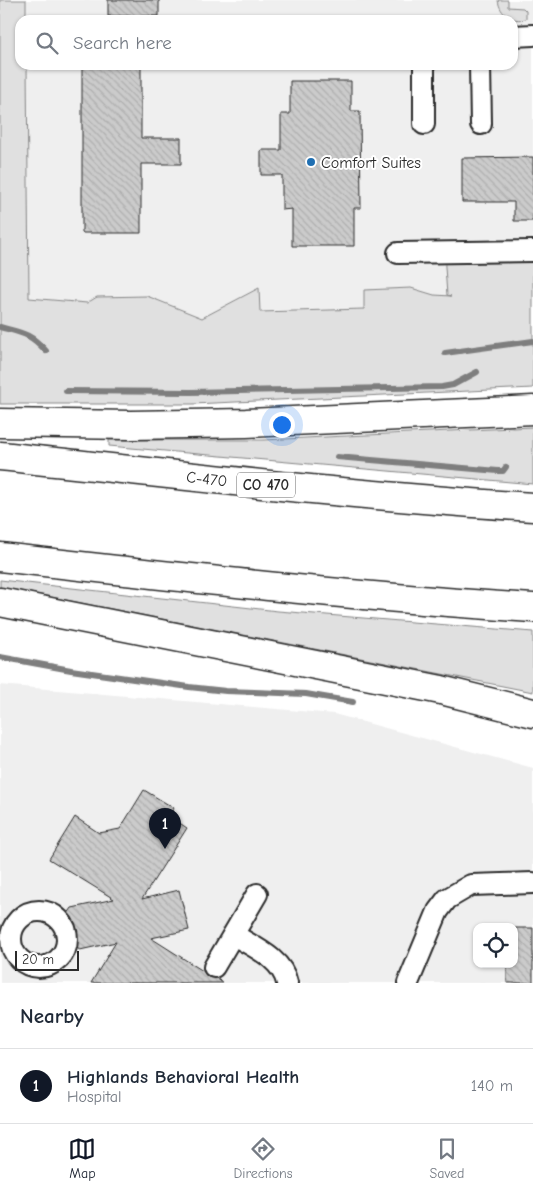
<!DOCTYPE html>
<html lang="en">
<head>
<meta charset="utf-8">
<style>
	body { margin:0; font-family:"Comic Neue",sans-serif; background:#f2f2f3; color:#1f2937 }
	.controls { position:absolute; right:15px; bottom:15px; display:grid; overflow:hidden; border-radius:10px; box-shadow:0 1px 4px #0004 }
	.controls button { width:45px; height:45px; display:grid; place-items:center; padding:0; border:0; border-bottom:1px solid #e0e1e3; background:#fff; color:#1f2937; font:25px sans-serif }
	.scale { position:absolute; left:15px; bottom:12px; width:64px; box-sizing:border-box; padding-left:5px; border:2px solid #2b2b2b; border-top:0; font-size:14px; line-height:18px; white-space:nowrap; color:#2b2b2b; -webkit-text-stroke:4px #fff; paint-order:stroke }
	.you { position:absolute; left:281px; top:424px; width:18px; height:18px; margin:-12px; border:4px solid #fff; border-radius:50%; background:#1a73e8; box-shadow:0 0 0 8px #1a73e833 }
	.badge { display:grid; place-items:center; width:32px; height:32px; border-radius:50%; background:#111827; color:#fff; font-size:16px; font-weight:700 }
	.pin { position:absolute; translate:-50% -41px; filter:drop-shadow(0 1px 2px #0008) }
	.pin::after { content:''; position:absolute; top:26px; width:18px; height:15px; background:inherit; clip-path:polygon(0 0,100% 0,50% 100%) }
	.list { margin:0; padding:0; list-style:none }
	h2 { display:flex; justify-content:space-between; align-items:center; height:65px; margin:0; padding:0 20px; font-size:21px }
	h2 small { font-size:16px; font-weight:400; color:#747a83 }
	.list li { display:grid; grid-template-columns:32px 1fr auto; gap:15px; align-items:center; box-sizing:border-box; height:75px; padding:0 20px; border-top:1px solid #e0e1e3 }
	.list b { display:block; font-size:19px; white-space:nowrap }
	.list p { margin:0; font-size:16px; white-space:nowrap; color:#747a83 }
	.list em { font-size:16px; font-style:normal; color:#747a83 }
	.icon { flex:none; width:28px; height:28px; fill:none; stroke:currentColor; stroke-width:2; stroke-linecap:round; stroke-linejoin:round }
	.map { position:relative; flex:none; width:533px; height:983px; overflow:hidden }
	.search { position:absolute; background:#fff; box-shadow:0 1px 4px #0004; left:15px; right:15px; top:15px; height:55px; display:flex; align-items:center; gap:12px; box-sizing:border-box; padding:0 18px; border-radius:15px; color:#747a83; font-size:19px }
	.sheet { height:140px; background:#fff }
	nav { display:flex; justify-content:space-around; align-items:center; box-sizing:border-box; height:70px; border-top:1px solid #e0e1e3; background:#fff; font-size:14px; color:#747a83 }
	nav a { display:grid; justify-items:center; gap:2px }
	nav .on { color:#111827 }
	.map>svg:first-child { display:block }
</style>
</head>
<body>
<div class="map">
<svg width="533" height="983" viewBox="0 0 533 983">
	<defs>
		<pattern id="building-back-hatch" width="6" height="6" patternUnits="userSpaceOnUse" patternTransform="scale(1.25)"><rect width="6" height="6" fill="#cbcbcb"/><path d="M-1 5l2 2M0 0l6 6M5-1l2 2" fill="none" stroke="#aeaeae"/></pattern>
	</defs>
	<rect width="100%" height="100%" fill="#fff"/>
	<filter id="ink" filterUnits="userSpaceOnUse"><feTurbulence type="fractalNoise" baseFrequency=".02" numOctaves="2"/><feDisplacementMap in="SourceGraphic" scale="10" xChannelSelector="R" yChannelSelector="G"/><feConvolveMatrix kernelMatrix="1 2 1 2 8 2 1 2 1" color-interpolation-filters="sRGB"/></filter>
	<g filter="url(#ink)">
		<!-- built -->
		<g fill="#efefef" fill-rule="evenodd">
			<polygon points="26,0 533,0 533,283 459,297 434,295 411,288 364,291 364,309 259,312 259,288 202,318 147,296 98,297 87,303 29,298 27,65 513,65 513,20 26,20"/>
			<path d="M0,685L334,714L533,768V983H0ZM477,927H514V964H477Z"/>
		</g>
		<!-- grass -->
		<g fill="#e0e0e0" stroke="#868686">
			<polygon points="0,0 26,0 26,20 20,20 20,65 27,65 29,298 87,303 97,297 147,296 202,318 259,288 260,312 364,309 364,290 411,288 434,295 451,296 447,295 444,253 533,260 533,388 193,404 0,404"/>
			<path d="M498,0H508V7L523,8L526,11V19C512,22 500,15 498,0Z"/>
			<polygon points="533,427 533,484 109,446 109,440 263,440"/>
			<polygon points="0,580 278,611 533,632 533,692 0,587"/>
		</g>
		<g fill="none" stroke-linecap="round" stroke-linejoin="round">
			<!-- stream -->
			<g stroke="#7e7e7e" stroke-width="6">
				<path d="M0,327C22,333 30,333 46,351"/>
				<polyline points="445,353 533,341"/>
				<polyline points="66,391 191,392 442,387 453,385 477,372"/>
				<polyline points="337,457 498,471 503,471 506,467"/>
				<polyline points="0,657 71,670 189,687 226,691 306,694 353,702"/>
			</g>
		</g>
		<!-- building -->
		<g fill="url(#building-back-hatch)" stroke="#2b2b2b">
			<rect x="108" y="0" width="51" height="16"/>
			<polygon points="82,65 141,65 141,138 181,138 181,164 141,164 141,233 82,233"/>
			<polygon points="290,81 351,81 351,111 360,111 361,208 354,208 354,246 292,246 292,209 282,210 282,175 261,175 261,150 281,150 281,114 290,114"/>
			<polygon points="533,157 533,221 514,221 514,202 462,202 462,158"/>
			<polygon points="144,790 174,808 169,816 187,828 142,899 179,890 189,930 151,938 203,971 208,977 216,978 223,983 91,983 116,942 80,950 53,935 72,908 114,899 49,859 75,817 99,833 120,829"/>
			<polygon points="514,928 533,928 533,983 507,983 507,964 514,964"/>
		</g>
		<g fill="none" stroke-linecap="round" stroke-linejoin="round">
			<defs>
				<g id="minor">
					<polyline points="513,36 533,35"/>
					<polyline points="480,65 481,124"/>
					<polyline points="424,124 424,65"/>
					<polyline points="398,253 533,251"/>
					<circle cx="39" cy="939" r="28"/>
					<path d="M234,935C253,947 282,958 287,983"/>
					<polyline points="214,967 257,894"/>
					<polyline points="408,983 438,911 447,899 471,885 533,883"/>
				</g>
				<g id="highway">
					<polyline points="0,423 131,425 246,423 533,410"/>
					<path id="s1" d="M0,456C178,475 355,496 533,507"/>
					<path d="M0,557C177,577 355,597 533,608"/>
					<polyline points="0,602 441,690 533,713"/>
				</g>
			</defs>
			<!-- minor casing -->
			<use href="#minor" stroke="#2b2b2b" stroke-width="24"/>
			<!-- highway casing -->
			<use href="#highway" stroke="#2b2b2b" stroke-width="31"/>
			<!-- minor -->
			<use href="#minor" stroke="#fff" stroke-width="20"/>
			<!-- highway -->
			<use href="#highway" stroke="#fff" stroke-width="28"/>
		</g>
	</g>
	<!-- markers -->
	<circle fill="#1f6fb2" stroke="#fff" stroke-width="2" cx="311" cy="162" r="5"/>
	<g text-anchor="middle" stroke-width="4" stroke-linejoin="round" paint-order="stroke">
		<!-- shield labels -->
		<rect fill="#fff" stroke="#6b6b6b" stroke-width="1" x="237" y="472.5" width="58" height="25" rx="4"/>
		<g font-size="15" font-weight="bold" fill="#2b2b2b">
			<text x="266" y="490">CO 470</text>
		</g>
		<!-- poi labels -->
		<g font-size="16" fill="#2b2b2b" stroke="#fff" text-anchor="start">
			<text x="321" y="168">Comfort Suites</text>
		</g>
		<!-- street labels -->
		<g font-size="16" fill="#2b2b2b" stroke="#fff">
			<text dy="6" stroke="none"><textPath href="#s1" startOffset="208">C-470</textPath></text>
		</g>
	</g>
</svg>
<div class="controls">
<button><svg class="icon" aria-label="locate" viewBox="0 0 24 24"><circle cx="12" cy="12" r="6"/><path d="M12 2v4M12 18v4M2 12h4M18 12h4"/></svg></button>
</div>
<div class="scale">20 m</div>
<div class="you"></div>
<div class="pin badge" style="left:165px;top:849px">1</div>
<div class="search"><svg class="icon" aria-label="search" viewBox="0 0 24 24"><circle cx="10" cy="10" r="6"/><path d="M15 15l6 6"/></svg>Search here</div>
</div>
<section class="sheet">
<h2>Nearby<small></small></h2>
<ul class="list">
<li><span class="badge">1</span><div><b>Highlands Behavioral Health</b><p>Hospital</p></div><em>140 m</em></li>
</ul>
</section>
<nav>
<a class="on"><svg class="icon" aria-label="map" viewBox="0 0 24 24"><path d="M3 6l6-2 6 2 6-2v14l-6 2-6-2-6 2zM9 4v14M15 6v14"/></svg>Map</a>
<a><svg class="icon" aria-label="directions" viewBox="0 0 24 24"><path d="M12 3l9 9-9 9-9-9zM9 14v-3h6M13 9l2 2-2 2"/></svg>Directions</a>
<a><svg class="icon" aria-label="saved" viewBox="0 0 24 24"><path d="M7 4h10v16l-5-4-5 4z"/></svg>Saved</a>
</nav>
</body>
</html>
